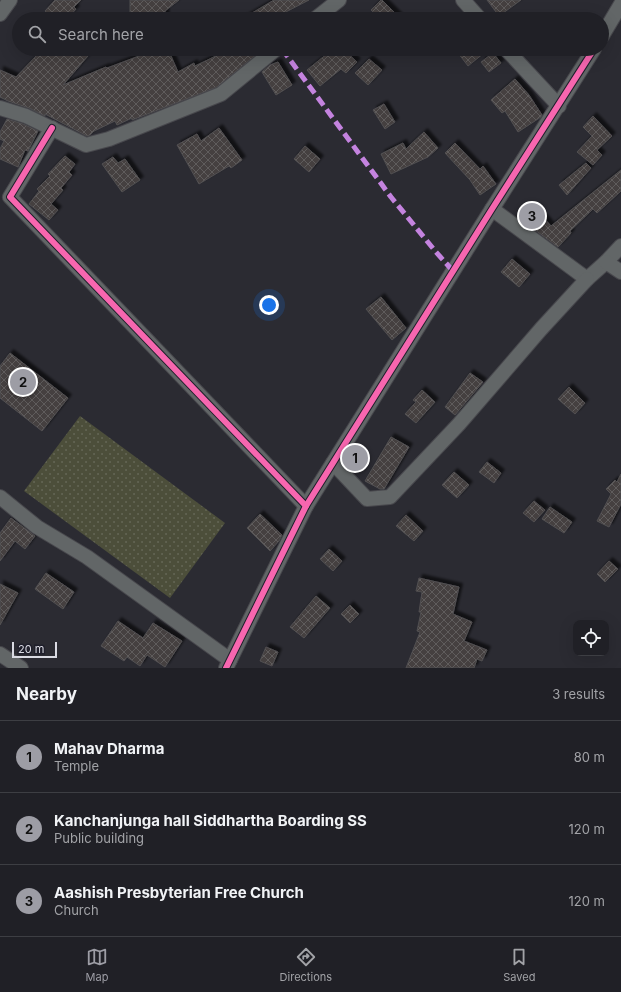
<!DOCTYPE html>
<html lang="en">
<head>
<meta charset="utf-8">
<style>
	body { margin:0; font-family:Inter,sans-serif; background:#2d2d32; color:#f1f3f6 }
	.controls { position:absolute; right:12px; bottom:12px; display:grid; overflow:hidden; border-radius:8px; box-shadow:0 4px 16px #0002 }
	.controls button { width:36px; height:36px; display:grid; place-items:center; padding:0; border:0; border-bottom:1px solid #3d3e43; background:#202026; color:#f1f3f6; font:20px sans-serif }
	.scale { position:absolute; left:12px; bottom:10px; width:45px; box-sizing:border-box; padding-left:4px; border:2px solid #dadbe3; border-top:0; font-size:11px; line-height:14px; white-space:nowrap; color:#dadbe3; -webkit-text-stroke:3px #1f1f2b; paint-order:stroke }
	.you { position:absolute; left:269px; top:305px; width:14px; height:14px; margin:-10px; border:3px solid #fff; border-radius:50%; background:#1a73e8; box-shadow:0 0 0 6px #1a73e833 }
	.badge { display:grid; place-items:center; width:26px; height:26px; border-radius:50%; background:#9d9da5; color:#111; font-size:13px; font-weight:700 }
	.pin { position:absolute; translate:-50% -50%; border:2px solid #fff; box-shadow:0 1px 4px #0006 }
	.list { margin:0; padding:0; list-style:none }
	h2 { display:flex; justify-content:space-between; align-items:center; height:52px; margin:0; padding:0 16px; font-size:17px }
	h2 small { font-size:13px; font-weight:400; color:#a2a3a7 }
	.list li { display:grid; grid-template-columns:26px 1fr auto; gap:12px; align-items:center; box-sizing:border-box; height:72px; padding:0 16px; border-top:1px solid #3d3e43 }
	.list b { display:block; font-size:15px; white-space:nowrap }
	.list p { margin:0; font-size:13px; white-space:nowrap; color:#a2a3a7 }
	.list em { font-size:13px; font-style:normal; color:#a2a3a7 }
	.icon { flex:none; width:22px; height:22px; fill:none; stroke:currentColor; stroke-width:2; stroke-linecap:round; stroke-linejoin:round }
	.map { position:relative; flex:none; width:621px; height:668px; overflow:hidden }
	.search { position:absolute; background:#202026; box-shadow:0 4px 16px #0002; left:12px; right:12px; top:12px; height:44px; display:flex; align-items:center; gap:10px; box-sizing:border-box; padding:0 14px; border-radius:22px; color:#a2a3a7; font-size:15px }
	.sheet { height:268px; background:#202026 }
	nav { display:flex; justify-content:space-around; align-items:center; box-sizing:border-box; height:56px; border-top:1px solid #3d3e43; background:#202026; font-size:11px; color:#a2a3a7 }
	nav a { display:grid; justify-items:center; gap:2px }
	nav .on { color:#9d9da5 }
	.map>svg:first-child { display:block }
</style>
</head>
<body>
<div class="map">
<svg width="621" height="668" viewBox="0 0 621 668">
	<defs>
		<pattern id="green-dots" width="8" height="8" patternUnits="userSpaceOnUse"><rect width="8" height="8" fill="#4c4e3a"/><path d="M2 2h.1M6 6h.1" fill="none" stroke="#656756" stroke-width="1.8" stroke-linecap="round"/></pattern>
		<pattern id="building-cross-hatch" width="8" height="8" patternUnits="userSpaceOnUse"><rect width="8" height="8" fill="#454141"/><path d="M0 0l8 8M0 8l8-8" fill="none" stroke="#5f5c5c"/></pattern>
		<filter id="shadow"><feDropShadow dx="3.5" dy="-3.5" stdDeviation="1" flood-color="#0009"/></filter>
	</defs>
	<rect width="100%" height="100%" fill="#2b2b32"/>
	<!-- green -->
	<polygon fill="url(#green-dots)" points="80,416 225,523 170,598 24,491"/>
	<!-- building -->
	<g fill="url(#building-cross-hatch)" stroke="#514f51" filter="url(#shadow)">
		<polygon points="55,0 81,0 74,7 76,9 67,19 54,19 45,11"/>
		<polygon points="130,0 179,0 165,11 166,19 153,19 153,12 130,13"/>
		<polygon points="274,0 309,0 280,15 282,19 242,19"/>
		<polygon points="381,0 382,0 401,19 380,19 371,10"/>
		<polygon points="487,0 521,0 499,16"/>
		<polygon points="31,49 94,49 63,85 106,67 107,68 147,53 146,49 168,49 178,72 194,63 195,66 222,53 220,49 263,49 217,87 132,120 132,118 117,125 115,121 94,131 90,135 87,136 45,114 45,116 29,108 8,101 0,97 0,70 16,77 37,55"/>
		<polygon points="333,49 343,49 357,62 346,73 341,69 320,86 307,70"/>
		<polygon points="455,49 489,49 468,66"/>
		<polygon points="493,53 501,63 489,72 481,62"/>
		<polygon points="369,59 382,70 368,85 355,73"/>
		<polygon points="278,62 292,85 276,95 262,72 270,65"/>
		<polygon points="515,79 529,95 542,115 541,117 518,132 505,111 502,113 491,100"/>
		<polygon points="384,104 395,122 385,129 373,110"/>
		<polygon points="593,116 612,136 597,150 602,155 593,165 577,152 592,136 583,127"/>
		<polygon points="7,119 23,124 38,131 28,151 25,150 18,167 0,159 0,149 4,141 0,139 0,132"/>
		<polygon points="219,128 242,160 231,168 229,166 199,184 177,145 197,134 201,141"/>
		<polygon points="424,132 438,148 428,157 391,174 381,154 403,143 406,149"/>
		<polygon points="455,143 480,169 483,166 496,184 480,195 470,180 445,153"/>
		<polygon points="305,146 320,159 309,172 294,159"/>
		<polygon points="65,156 75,164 69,172 72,175 61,188 63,190 51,204 58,210 49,220 29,204 39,191 37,189 50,176 48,174"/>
		<polygon points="113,157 118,163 125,159 140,180 122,192 102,164"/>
		<polygon points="586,163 591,168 567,195 559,185"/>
		<polygon points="621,170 621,191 597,213 593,209 570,231 571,233 558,247 531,227 542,216 551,226"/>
		<polygon points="512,259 530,274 519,287 501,272"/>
		<polygon points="381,297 406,328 392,340 366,309"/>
		<polygon points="10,353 68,398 42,431 0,398 0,366"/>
		<polygon points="470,373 483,382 455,415 445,407"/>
		<polygon points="569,387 585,403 575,414 558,399"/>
		<polygon points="422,390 435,402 416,423 405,414 416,402 413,400"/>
		<polygon points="391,437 409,447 384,489 380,489 365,481"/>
		<polygon points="487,462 501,473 494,483 479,472"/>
		<polygon points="454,472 469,485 457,498 442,485"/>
		<polygon points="621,474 621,504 609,527 597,521 611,494 606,489 615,480 617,482"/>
		<polygon points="534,501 545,510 534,522 523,513"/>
		<polygon points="550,507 572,522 564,533 542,519"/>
		<polygon points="260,514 282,535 279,541 270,551 247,528"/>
		<polygon points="406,515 423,531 414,541 396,526"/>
		<polygon points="11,518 35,536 25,549 15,541 0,561 0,533"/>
		<polygon points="329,549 342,561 333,571 320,559"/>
		<polygon points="609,561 618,569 605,582 597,574"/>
		<polygon points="46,573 74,592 63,609 35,589"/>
		<polygon points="419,578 459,587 453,614 472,622 464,641 487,650 482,661 477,659 474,668 406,668 420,632 417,631 421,612 419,612 422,592 416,591"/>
		<polygon points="0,584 18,593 0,625"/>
		<polygon points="316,596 330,608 304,638 290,627"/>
		<polygon points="350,605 359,614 350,623 341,614"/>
		<polygon points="118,621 143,638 153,623 182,641 165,667 147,655 140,666 127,657 124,661 101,646"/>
		<polygon points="266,647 278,652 272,666 260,661"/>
	</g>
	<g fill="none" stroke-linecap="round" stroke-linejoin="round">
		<defs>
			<g id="minor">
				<polyline points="463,0 480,19"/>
				<polyline points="0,14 10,0"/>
				<polyline points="315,19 339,0"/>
				<polyline points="602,36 621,4"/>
				<polyline points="506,49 559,106"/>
				<polyline points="0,108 26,116 86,145 109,139 221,94 276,49"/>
				<polyline points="52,128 10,197 306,506"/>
				<polyline points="492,209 587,279 606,262 621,246"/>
				<polyline points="606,262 621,272"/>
				<polyline points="333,463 367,499 390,497 459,424 541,329 587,279"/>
				<polyline points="0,497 37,527 87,557 230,660"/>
				<polyline points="0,654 21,668"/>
				<polyline points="226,668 306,506 492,209 594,49"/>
			</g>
		</defs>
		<!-- minor casing -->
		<use href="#minor" stroke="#48484d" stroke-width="16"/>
		<!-- minor -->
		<use href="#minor" stroke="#626667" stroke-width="14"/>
		<!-- quiet -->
		<polyline stroke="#c483df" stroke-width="5" stroke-dasharray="10 5" stroke-linecap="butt" points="282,49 391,197 436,252 453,271"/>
		<defs>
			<g id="cycleway">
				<polyline points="52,128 10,197 306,506"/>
				<polyline points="226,668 306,506 492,209 594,49"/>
			</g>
		</defs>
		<!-- cycleway casing -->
		<use href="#cycleway" stroke="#1f1f2b" stroke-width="8"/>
		<!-- cycleway -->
		<use href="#cycleway" stroke="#f766af" stroke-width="6"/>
	</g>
</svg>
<div class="controls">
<button><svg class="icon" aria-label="locate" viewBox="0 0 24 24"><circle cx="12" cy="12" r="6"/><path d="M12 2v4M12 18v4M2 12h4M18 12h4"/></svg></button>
</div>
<div class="scale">20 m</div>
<div class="you"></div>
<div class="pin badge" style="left:355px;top:458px">1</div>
<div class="pin badge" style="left:23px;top:382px">2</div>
<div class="pin badge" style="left:532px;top:216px">3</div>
<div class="search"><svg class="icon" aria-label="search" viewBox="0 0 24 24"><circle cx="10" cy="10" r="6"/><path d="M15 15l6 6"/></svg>Search here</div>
</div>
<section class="sheet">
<h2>Nearby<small>3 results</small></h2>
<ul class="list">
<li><span class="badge">1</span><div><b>Mahav Dharma</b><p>Temple</p></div><em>80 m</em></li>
<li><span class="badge">2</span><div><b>Kanchanjunga hall Siddhartha Boarding SS</b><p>Public building</p></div><em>120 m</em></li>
<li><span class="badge">3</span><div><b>Aashish Presbyterian Free Church</b><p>Church</p></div><em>120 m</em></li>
</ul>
</section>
<nav>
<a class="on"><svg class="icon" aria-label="map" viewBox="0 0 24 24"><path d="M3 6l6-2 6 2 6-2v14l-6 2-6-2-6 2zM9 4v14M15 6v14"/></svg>Map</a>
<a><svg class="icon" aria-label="directions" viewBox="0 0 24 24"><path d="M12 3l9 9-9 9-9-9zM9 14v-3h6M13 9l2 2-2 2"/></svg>Directions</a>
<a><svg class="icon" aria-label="saved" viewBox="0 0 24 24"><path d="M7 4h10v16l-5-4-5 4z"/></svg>Saved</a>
</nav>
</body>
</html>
